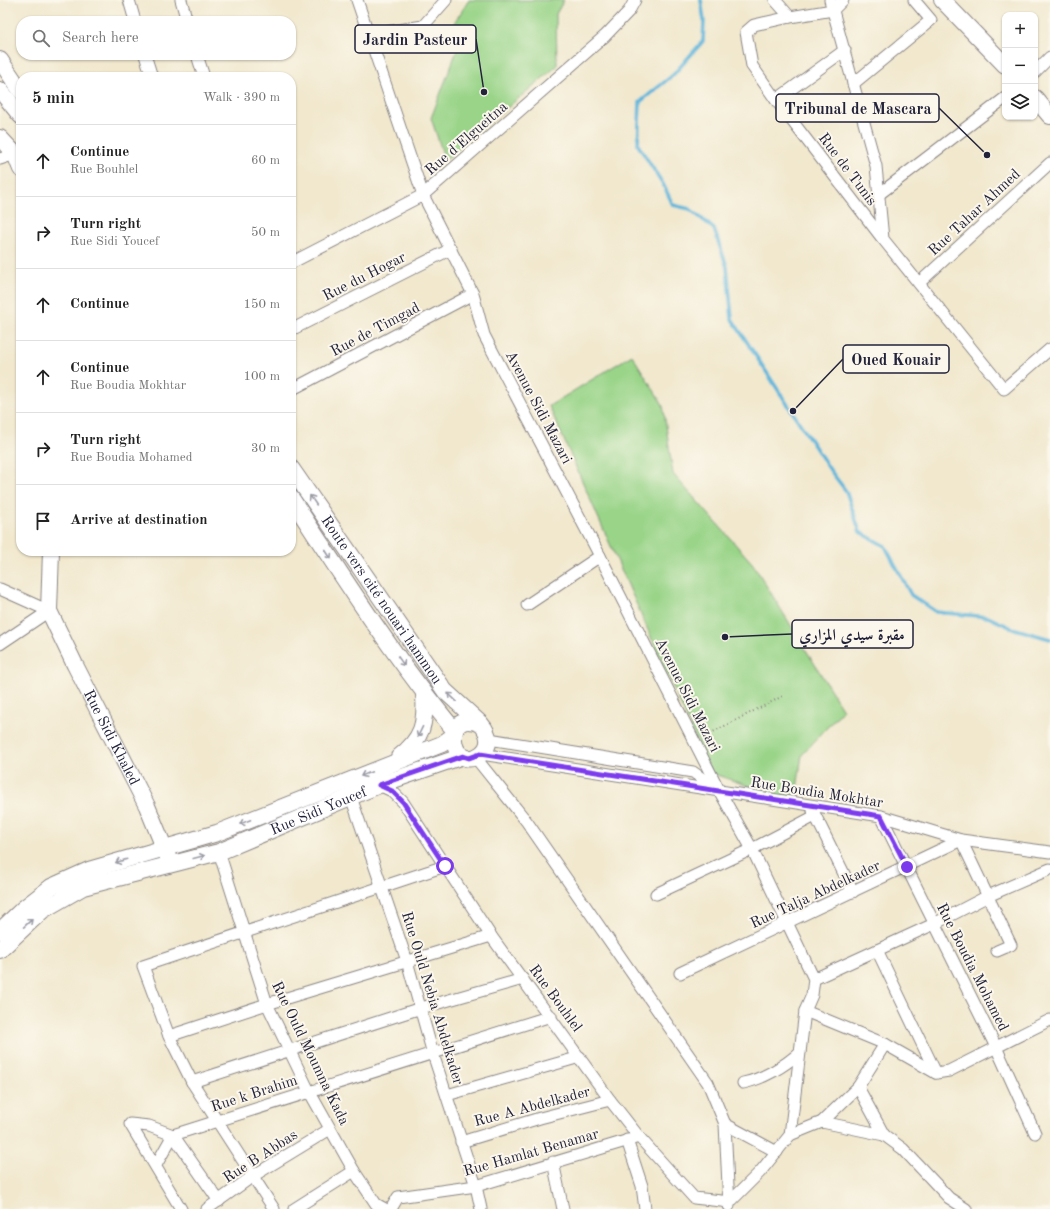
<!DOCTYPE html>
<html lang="en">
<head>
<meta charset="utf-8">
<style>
	body { margin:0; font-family:"Old Standard TT",Amiri,serif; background:#f2f2f2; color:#222 }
	.controls { position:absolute; right:12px; top:12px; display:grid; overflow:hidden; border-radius:8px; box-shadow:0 1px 3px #0004 }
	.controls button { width:36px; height:36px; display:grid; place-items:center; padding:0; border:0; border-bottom:1px solid #e0e0e0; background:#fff; color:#222; font:20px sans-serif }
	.stop { position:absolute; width:12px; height:12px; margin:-9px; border:3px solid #7c3aed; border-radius:50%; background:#fff }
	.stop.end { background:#7c3aed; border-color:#fff; box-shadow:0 1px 4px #0008 }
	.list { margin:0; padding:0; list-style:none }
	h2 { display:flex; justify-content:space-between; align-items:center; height:52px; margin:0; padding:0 16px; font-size:17px }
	h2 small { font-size:13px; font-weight:400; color:#767676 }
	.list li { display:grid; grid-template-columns:26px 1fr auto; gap:12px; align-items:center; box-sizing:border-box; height:72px; padding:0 16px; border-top:1px solid #e0e0e0 }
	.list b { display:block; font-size:15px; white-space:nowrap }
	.list p { margin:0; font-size:13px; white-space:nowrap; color:#767676 }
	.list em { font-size:13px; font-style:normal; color:#767676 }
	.icon { flex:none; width:22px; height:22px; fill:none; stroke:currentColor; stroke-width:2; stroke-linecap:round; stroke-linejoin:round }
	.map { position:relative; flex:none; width:1050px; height:1209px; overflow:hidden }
	.search { position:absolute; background:#fff; box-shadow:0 1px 3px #0004; left:16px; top:16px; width:280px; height:44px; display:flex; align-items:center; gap:10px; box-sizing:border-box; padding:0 14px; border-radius:16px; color:#767676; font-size:15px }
	.panel { position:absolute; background:#fff; box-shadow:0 1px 3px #0004; left:16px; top:72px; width:280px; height:484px; border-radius:16px }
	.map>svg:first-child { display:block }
</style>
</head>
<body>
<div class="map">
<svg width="1050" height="1209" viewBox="0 0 1050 1209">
	<rect width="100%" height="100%" fill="#fbf7ec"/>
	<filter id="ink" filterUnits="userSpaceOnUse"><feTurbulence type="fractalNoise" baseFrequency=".025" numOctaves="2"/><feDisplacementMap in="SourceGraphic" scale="8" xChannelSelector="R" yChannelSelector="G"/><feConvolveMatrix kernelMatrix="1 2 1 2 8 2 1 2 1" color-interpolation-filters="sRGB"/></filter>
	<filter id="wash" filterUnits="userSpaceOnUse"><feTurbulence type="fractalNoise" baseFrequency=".012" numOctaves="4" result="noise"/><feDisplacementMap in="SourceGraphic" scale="16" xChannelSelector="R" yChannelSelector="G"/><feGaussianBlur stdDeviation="0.9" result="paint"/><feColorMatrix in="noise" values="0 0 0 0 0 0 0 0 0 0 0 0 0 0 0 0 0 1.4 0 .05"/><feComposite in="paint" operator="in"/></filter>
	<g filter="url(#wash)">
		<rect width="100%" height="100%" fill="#f1e8ce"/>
		<!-- green -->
		<g fill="#99d488" stroke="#5e7b62">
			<polygon points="469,0 564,0 556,14 557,66 445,160 431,118 466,27 454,23"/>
			<polygon points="632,355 663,405 673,474 753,564 843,710 802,755 795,802 711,773 549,406"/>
		</g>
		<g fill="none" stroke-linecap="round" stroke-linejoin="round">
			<!-- stream -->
			<polyline stroke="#5fb5db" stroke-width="3.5" points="701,0 704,21 703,41 673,75 640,102 638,145 663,184 673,205 690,209 714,229 727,267 732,319 830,470 846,491 860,532 885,546 911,595 936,612 988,617 1012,628 1050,639"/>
		</g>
	</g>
	<g filter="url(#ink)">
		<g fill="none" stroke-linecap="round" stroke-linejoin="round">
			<defs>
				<g id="street">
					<polyline points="129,0 135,21"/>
					<polyline points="181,0 187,21"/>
					<polyline points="357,0 423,195 473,294 484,335 600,556 720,792 752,849 814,979 812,995 805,1011 790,1135 760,1172 730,1202"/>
					<polyline points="775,0 790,17 754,25 746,32 752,66 776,100 882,238"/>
					<polyline points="830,0 876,166 883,239 1004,389 1050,349"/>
					<polyline points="790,17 833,10 843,0"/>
					<polyline points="367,35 423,26 446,0"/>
					<polyline points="145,55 152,77"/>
					<polyline points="197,55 204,77"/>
					<polyline points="1035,72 1050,57"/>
					<polyline points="853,84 931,20 914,0"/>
					<polyline points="776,100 845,50"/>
					<polyline points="0,159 15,154 18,158"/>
					<polyline points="878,195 1005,98"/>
					<polyline points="291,263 423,195 605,36 629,11 635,0"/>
					<polyline points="919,283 1050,163"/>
					<polyline points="291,330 451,249"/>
					<polyline points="291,390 473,294"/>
					<polyline points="0,589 49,611"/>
					<polyline points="527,605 600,556"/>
					<polyline points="0,644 49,611"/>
					<polyline points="489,739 693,772 718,790"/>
					<polyline points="481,754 881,816 961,840 1050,852"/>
					<polyline points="475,757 527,822 708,1083 725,1124 729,1206"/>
					<polyline points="379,785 392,791 403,802 491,936 610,1100 639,1137 694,1198 730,1202"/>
					<polyline points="351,797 407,961 433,1054 476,1186 481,1209"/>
					<polyline points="813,811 853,892"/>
					<polyline points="881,816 996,1047 1035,1133"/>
					<polyline points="219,852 267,1004 309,1091 354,1171 376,1204 385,1209"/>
					<polyline points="656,894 752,849 815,816"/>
					<polyline points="877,950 936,1073"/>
					<polyline points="680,973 961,840 1011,945 997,951"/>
					<polyline points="814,979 934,924 988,896 1050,869"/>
					<polyline points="805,1011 885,1044 936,1073 949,1071 1050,1020"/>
					<polyline points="169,1036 267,1004 491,936"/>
					<polyline points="192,1082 421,1008 523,979"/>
					<path d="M743,1083C763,1079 785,1066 800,1052"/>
					<polyline points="858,1087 884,1135"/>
					<polyline points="447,1095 580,1057"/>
					<polyline points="822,1122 884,1135 903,1149 949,1198 966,1209"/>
					<polyline points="725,1124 777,1152"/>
					<polyline points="790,1135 822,1122 858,1087 885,1044"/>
					<polyline points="627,1140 642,1186 645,1209"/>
					<polyline points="461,1142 540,1118 610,1100"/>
					<polyline points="553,1162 563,1209"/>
					<polyline points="156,1165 173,1135 149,1126 130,1124 181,1209"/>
					<polyline points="219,1201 173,1135 551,1016"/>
					<polyline points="207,1209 253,1176 330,1129"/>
					<polyline points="274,1209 192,1082 169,1036 143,966 445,866"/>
					<polyline points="294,1209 354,1171"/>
					<polyline points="391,1209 398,1197 476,1186 639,1137"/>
				</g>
				<g id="secondary">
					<polyline points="942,0 1005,65"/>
					<polyline points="0,60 21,91"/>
					<polyline points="0,90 21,116"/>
					<polyline points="1035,98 1050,116"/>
					<polyline points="0,138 15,154 21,169"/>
					<path id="s1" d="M291,468L445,691L481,724C489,733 492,746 481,754C450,776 440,706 481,724"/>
					<path d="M291,498C343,577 394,658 455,731"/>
					<path id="s2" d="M51,551L49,611L75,665L147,806L168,857"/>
					<path d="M399,757C423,738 426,723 424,694"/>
					<polyline points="0,931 24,908 51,887 89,870 217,833 442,744 453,736"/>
					<path id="s3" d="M0,950L43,910L83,887L219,852L379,785L463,756"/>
				</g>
			</defs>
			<!-- street casing -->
			<use href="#street" stroke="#8a8584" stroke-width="13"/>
			<!-- secondary casing -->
			<use href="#secondary" stroke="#8a8584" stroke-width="18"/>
			<!-- path -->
			<polyline stroke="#8a8584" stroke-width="2" stroke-dasharray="1 3" stroke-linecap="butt" points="703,737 783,696"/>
			<!-- street -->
			<use href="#street" stroke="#fff" stroke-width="11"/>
			<!-- secondary -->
			<use href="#secondary" stroke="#fff" stroke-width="16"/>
		</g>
		<!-- one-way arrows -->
		<defs><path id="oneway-shaft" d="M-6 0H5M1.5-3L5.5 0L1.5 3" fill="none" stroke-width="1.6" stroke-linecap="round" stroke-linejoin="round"/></defs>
		<g stroke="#9c9ca7">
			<use href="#oneway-shaft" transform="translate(313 500) rotate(-124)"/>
			<use href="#oneway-shaft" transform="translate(328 554) rotate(57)"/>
			<use href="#oneway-shaft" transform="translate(401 661) rotate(55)"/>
			<use href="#oneway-shaft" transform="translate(452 697) rotate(-136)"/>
			<use href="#oneway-shaft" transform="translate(420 732) rotate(116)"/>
			<use href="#oneway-shaft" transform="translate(366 774) rotate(158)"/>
			<use href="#oneway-shaft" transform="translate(245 822) rotate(158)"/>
			<use href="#oneway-shaft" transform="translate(199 857) rotate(-14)"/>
			<use href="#oneway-shaft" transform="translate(121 861) rotate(163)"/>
			<use href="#oneway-shaft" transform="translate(28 923) rotate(-43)"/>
		</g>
	</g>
	<g fill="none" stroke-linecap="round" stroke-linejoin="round" filter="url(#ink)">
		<!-- route -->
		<polyline stroke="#7c3aed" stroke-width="5" points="445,866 403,802 392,791 379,785 463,756 469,758 480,754 881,816 907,867"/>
	</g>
	<g text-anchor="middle" stroke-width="4" stroke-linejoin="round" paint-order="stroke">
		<!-- street labels -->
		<g font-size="15" fill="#22223b" stroke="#fbf7ec">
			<text transform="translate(466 138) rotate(-41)" y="5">Rue d'Elgueitna</text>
			<text transform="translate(848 169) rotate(53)" y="5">Rue de Tunis</text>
			<text transform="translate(974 212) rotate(-43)" y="5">Rue Tahar Ahmed</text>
			<text transform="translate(364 276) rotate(-27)" y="5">Rue du Hogar</text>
			<text transform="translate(375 329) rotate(-28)" y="5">Rue de Timgad</text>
			<text transform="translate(539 407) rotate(62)" y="5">Avenue Sidi Mazari</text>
			<text dy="5" stroke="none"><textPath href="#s1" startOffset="160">Route vers cité nouari hammou</textPath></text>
			<text transform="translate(688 695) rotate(63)" y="5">Avenue Sidi Mazari</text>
			<text dy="5" stroke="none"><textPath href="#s2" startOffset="201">Rue Sidi Khaled</textPath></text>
			<text transform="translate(817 792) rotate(9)" y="5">Rue Boudia Mokhtar</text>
			<text dy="5" stroke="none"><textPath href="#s3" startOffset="353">Rue Sidi Youcef</textPath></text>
			<text transform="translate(815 894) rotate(-25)" y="5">Rue Talja Abdelkader</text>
			<text transform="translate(973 967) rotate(63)" y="5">Rue Boudia Mohamed</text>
			<text transform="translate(433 998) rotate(73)" y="5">Rue Ould Nebia Abdelkader</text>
			<text transform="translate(556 998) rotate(54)" y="5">Rue Bouhlel</text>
			<text transform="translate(311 1053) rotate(64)" y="5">Rue Ould Moumna Kada</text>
			<text transform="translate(254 1093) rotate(-18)" y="5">Rue k Brahim</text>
			<text transform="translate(532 1106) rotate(-15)" y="5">Rue A Abdelkader</text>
			<text transform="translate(531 1152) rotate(-16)" y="5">Rue Hamlat Benamar</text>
			<text transform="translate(260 1156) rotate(-33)" y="5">Rue B Abbas</text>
		</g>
	</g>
	<!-- callouts -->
	<path fill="none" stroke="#22223b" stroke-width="1.5" d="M484 92L476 39M987 155L939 108M793 411L843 359M725 637L792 634"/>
	<g fill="#22223b" stroke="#fbf7ec" stroke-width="1.5">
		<circle cx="484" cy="92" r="4"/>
		<circle cx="987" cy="155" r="4"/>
		<circle cx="793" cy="411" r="4"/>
		<circle cx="725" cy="637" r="4"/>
	</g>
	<g fill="#fbf7ec" stroke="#22223b" stroke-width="1.5">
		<rect x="355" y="25" width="121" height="28" rx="4"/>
		<rect x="776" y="94" width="163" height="28" rx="4"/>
		<rect x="843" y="345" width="106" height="28" rx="4"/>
		<rect x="792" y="620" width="121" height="28" rx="4"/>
	</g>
	<g font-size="16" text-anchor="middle" font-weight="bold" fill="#22223b">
		<text x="415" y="45">Jardin Pasteur</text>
		<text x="858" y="114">Tribunal de Mascara</text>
		<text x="896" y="365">Oued Kouair</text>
		<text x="852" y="640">مقبرة سيدي المزاري</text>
	</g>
</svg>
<div class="controls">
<button>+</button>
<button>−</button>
<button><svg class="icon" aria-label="layers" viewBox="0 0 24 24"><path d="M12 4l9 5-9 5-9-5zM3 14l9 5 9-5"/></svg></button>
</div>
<div class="stop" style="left:445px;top:866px"></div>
<div class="stop end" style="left:907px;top:867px"></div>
<div class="search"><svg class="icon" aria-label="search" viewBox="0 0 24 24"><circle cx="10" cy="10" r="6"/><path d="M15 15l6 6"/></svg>Search here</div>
<section class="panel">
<h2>5 min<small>Walk · 390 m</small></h2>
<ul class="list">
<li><svg class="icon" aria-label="ahead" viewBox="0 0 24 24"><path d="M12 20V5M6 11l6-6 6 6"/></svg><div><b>Continue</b><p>Rue Bouhlel</p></div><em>60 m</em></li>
<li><svg class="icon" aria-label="right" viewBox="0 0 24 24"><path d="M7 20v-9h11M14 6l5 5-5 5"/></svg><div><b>Turn right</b><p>Rue Sidi Youcef</p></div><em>50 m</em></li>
<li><svg class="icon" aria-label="ahead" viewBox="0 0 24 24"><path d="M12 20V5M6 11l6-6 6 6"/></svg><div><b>Continue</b></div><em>150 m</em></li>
<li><svg class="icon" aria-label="ahead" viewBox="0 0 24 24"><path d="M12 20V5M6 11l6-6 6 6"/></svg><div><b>Continue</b><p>Rue Boudia Mokhtar</p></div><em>100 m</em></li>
<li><svg class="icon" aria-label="right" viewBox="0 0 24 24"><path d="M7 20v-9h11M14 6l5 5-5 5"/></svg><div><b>Turn right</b><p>Rue Boudia Mohamed</p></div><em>30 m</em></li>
<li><svg class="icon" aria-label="arrive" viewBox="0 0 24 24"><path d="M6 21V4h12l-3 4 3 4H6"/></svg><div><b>Arrive at destination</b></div></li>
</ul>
</section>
</div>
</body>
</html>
